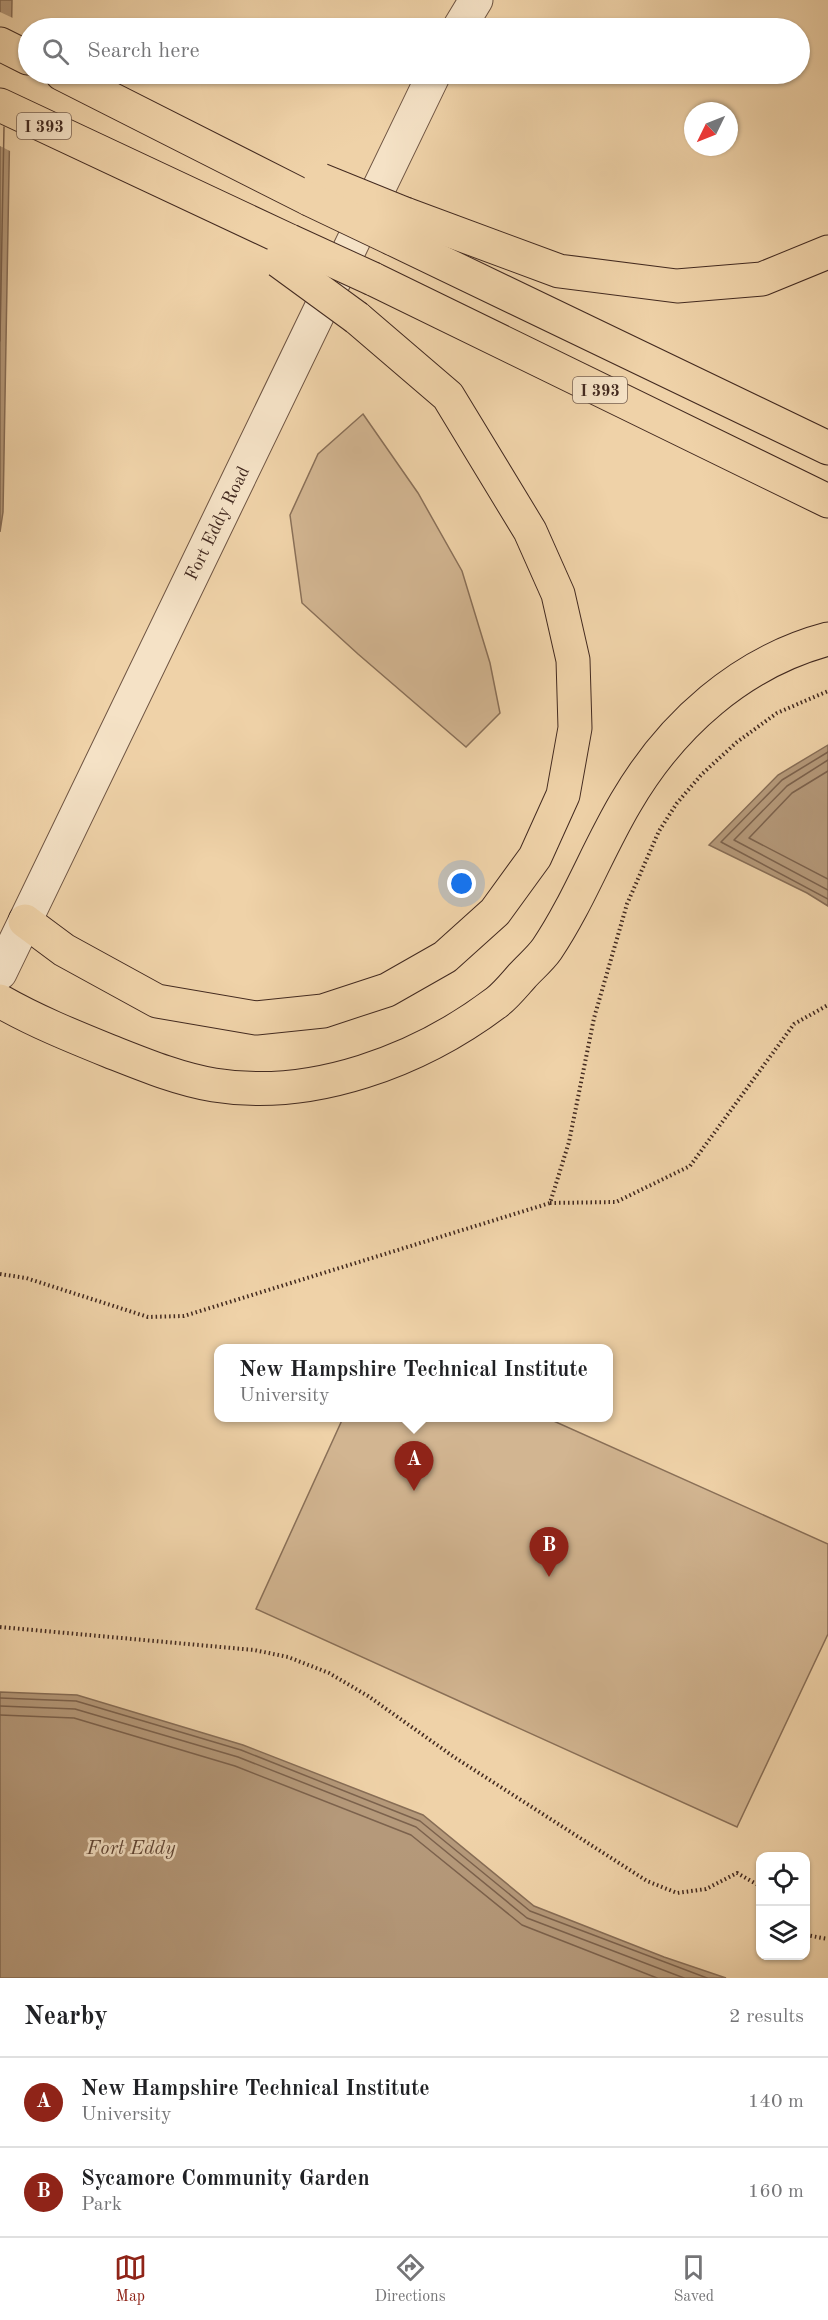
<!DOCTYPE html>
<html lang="en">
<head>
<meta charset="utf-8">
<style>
	body { margin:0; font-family:"Old Standard TT",serif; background:#f6f6f6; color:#202124 }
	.controls { position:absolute; right:18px; bottom:18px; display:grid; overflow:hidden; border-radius:12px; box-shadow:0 2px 4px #0004 }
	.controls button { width:54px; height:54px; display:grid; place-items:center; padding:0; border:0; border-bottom:2px solid #e0e0e0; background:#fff; color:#202124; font:30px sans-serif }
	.compass { position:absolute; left:684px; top:102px; width:54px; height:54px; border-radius:50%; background:#fff; box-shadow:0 2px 4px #0004; rotate:227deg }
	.you { position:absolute; left:462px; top:884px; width:21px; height:21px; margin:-15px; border:4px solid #fff; border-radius:50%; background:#1a73e8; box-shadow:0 0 0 9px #1a73e833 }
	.badge { display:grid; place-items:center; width:39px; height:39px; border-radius:50%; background:#8f2418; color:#fff; font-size:20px; font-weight:700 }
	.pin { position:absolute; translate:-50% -50px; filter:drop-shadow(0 2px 3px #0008) }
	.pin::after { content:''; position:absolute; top:32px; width:21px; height:18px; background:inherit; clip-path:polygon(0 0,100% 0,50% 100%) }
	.popup { position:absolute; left:214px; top:1344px; width:399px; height:78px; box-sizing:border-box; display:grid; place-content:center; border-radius:12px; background:#fff; filter:drop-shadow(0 2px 4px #0005); font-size:20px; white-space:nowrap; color:#757577 }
	.popup b { font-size:22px; color:#202124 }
	.popup::after { content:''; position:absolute; left:50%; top:100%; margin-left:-12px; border:12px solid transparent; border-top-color:#fff }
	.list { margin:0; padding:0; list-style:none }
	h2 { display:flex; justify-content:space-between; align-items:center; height:78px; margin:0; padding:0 24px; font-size:26px }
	h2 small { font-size:20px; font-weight:400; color:#757577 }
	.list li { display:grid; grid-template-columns:39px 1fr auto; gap:18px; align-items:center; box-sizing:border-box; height:90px; padding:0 24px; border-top:2px solid #e0e0e0 }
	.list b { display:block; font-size:22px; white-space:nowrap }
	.list p { margin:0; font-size:20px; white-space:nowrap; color:#757577 }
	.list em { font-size:20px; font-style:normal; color:#757577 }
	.icon { flex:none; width:33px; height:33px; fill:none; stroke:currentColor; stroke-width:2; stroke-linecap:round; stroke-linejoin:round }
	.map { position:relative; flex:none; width:828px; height:1978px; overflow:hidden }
	.search { position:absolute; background:#fff; box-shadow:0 2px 4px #0004; left:18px; right:18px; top:18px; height:66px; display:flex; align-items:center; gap:15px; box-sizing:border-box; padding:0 21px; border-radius:33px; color:#757577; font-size:22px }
	.sheet { height:258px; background:#fff }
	nav { display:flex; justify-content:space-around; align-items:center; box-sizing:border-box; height:84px; border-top:2px solid #e0e0e0; background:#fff; font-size:16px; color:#757577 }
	nav a { display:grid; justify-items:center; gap:3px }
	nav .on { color:#8f2418 }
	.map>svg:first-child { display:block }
</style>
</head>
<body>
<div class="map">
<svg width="828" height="1978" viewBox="0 0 828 1978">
	<rect width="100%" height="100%" fill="#efd2a8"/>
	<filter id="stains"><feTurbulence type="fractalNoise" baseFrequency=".00333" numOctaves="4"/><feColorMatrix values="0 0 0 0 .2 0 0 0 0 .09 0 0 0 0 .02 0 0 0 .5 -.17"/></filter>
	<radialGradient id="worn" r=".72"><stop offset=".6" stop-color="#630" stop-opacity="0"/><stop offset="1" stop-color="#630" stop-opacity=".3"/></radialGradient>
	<!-- green -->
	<g fill="#d2b591" stroke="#8a7058" stroke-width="1.5">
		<polygon points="363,414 418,493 462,571 490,663 500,713 466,747 358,654 302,603 290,515 318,454"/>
		<polygon points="343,1418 547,1418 828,1544 828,1634 737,1827 256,1609"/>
	</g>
	<!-- water -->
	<g fill="#b5997a" stroke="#876d56" stroke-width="1.5">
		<polygon points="0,0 12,0 3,512 0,532"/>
		<polygon points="828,745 828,906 807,893 709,845 778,775"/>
		<polygon points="0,1692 77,1695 243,1745 423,1815 534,1906 664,1957 726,1978 0,1978"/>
	</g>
	<!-- pier -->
	<polygon fill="#efd2a8" points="0,12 15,19 12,152 0,146"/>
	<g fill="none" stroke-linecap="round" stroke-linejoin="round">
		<!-- shore -->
		<g stroke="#7c624d" stroke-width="1.5">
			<polyline points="0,341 4,127"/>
			<polyline points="828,752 782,780 721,842 828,899"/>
			<polyline points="828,760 787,786 734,840 828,890"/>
			<polyline points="828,771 792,793 749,838 828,879"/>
			<polyline points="0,1698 76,1701 241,1750 420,1821 530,1911 707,1978"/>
			<polyline points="0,1706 75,1709 238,1757 416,1827 527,1918 684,1978"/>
			<polyline points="0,1715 74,1718 235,1766 411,1835 522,1925 657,1978"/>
		</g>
		<defs>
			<g id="minor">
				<polyline points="459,28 476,0"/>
				<polyline points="0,973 434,74"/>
			</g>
			<g id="highway">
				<polyline points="0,44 28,58"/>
				<polyline points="62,74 309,199"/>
				<polyline points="0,105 290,241"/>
				<polyline points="405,214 559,271 677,286 762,279 828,252"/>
				<polyline points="393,239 828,448"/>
				<polyline points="373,279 828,501"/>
				<polyline points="25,921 64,950 157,1001 256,1018 323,1011 387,990 445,957 495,912 535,857 563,795 575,728 573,660 558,594 530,531 448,396 357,318"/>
				<path d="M0,1001C35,1021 72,1036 109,1051C142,1064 178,1079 214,1085C312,1101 419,1061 497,1002C506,995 514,985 522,976C530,967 540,959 547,949C578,903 598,849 626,802C671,725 741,662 828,639"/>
			</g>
		</defs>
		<!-- minor casing -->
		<use href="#minor" stroke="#6e5442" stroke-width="35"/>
		<!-- highway casing -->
		<use href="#highway" stroke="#432a20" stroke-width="35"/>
		<!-- path -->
		<g stroke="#432a20" stroke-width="4" stroke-dasharray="1.5 3" stroke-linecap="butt">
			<polyline points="550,1203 616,1202 690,1166 794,1024 828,1005"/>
			<polyline points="0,1274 26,1278 148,1317 184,1316 550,1203 569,1142 594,1018 627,904 659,831 677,803 702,774 737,742 777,713 828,691"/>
			<polyline points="0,1627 254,1650 288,1657 329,1673 368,1696 454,1757 647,1881 677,1893 706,1889 737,1873 760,1886"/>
			<polyline points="806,1935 828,1939"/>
		</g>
		<!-- minor -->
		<use href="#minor" stroke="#f5e2c6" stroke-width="33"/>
		<!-- highway -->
		<use href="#highway" stroke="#efd2a8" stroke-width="33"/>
		<defs>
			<g id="highway-bridge">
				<polyline points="321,180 405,214"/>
				<polyline points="309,199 393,239"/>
				<polyline points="290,241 373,279"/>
				<polyline points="279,261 357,318"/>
			</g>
		</defs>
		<!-- highway-bridge casing -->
		<use href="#highway-bridge" stroke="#432a20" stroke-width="35" stroke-linecap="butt"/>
		<!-- highway-bridge -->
		<use href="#highway-bridge" stroke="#efd2a8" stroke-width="33"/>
	</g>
	<g text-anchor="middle" stroke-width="5" stroke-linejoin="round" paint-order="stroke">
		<!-- shield labels -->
		<g fill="#f5e2c6" stroke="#786152" stroke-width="1.5">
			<rect x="17" y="113" width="54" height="26" rx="4.5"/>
			<rect x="573" y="377" width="54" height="26" rx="4.5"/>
		</g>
		<g font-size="16" font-weight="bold" fill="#432a20">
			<text x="44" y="132">I 393</text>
			<text x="600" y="396">I 393</text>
		</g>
		<!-- street labels -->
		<g font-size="18" fill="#432a20" stroke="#f5e2c6">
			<text transform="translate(217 523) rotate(-64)" y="6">Fort Eddy Road</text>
		</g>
		<!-- water labels -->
		<g font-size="20" font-style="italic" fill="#604636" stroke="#f5e2c6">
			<text x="131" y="1854">Fort Eddy</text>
		</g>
	</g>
	<rect width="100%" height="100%" filter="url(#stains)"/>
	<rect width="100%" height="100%" fill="url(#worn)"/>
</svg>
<div class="controls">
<button><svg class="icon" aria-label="locate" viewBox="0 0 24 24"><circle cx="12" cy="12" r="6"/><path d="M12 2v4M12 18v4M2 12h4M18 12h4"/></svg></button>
<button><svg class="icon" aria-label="layers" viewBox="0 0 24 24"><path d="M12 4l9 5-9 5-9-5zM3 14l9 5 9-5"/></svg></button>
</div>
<svg class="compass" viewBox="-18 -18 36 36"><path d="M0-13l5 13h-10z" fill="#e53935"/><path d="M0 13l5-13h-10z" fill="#757577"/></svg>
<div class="you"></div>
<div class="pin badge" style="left:414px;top:1491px">A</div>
<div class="popup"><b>New Hampshire Technical Institute</b>University</div>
<div class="pin badge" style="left:549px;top:1577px">B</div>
<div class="search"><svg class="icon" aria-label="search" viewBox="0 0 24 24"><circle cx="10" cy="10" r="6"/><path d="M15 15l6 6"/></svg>Search here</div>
</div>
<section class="sheet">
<h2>Nearby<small>2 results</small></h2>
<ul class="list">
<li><span class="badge">A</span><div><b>New Hampshire Technical Institute</b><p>University</p></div><em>140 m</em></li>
<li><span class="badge">B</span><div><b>Sycamore Community Garden</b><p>Park</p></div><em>160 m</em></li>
</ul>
</section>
<nav>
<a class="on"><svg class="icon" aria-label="map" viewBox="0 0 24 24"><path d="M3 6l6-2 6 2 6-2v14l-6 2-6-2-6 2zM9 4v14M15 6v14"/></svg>Map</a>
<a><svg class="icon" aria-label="directions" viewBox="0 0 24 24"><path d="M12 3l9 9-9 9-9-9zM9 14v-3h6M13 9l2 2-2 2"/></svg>Directions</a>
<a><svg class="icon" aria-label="saved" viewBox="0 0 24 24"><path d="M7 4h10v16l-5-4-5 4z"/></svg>Saved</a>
</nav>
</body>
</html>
